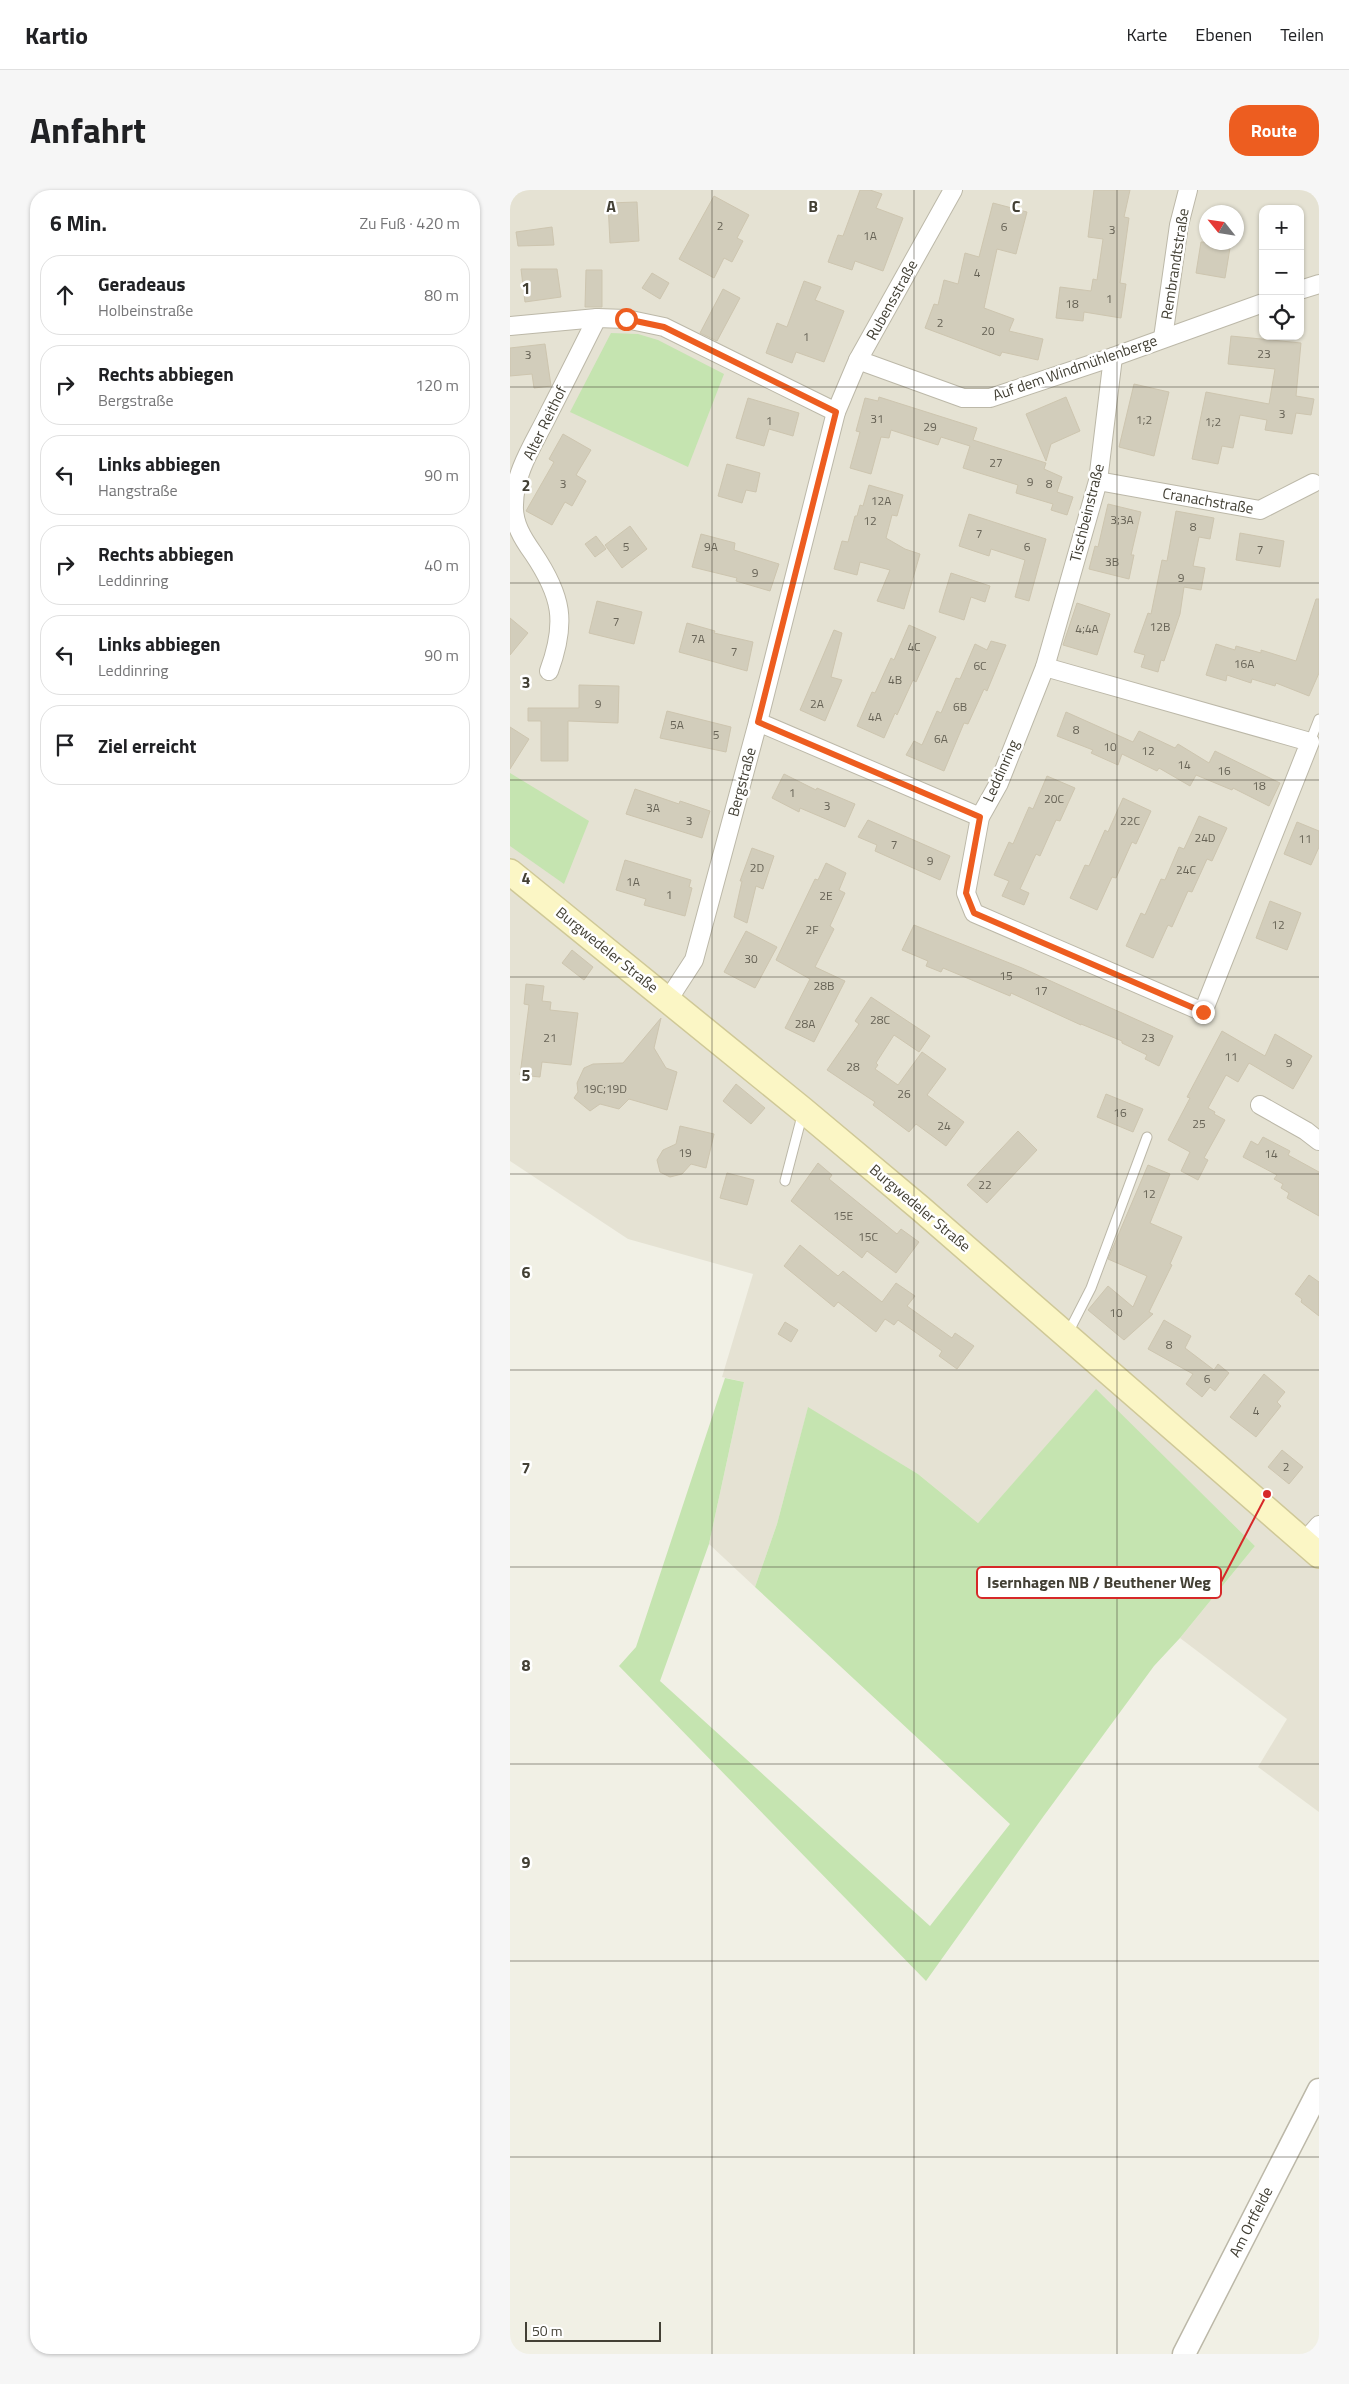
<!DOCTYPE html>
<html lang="de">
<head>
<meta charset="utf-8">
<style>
	body { margin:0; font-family:"Titillium Web",sans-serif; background:#f6f6f6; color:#202124 }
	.controls { position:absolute; right:15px; top:15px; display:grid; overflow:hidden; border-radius:10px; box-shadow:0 1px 4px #0004 }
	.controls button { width:45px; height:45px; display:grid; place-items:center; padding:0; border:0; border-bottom:1px solid #e0e0e0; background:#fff; color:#202124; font:25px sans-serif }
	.compass { position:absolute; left:689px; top:15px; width:45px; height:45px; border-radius:50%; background:#fff; box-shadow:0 1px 4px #0004; rotate:300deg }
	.scale { position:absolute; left:15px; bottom:12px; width:136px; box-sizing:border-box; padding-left:5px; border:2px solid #434035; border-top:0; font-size:14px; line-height:18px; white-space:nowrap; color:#434035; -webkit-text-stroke:4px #fff; paint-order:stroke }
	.stop { position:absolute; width:15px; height:15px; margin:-11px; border:4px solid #ed5d20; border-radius:50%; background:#fff }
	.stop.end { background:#ed5d20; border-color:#fff; box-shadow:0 1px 5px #0008 }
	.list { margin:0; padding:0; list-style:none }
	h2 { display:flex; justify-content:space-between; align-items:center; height:65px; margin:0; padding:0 20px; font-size:21px }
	h2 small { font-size:16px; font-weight:400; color:#757577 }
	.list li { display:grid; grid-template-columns:32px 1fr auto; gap:15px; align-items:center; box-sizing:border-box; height:80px; margin:0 10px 10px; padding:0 10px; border:1px solid #e0e0e0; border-radius:20px }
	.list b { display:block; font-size:19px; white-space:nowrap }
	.list p { margin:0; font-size:16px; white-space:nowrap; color:#757577 }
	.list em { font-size:16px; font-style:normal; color:#757577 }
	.icon { flex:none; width:28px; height:28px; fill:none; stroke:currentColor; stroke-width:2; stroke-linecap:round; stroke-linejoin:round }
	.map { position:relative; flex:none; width:809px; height:2164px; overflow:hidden; border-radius:20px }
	header { display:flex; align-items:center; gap:30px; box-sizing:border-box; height:70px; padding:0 25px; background:#fff; border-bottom:1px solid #e0e0e0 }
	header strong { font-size:24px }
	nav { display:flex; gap:28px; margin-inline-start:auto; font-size:18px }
	.intro { display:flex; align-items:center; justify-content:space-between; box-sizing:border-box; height:120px; padding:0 30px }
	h1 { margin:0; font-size:35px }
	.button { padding:12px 22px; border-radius:20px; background:#ed5d20; color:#fff; font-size:18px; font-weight:700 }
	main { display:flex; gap:30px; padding:0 30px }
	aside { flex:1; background:#fff; border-radius:20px; box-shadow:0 1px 4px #0004 }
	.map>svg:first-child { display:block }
</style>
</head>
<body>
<header>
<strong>Kartio</strong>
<nav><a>Karte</a><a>Ebenen</a><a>Teilen</a></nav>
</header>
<div class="intro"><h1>Anfahrt</h1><a class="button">Route</a></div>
<main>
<aside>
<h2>6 Min.<small>Zu Fuß · 420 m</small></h2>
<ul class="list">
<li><svg class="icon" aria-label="ahead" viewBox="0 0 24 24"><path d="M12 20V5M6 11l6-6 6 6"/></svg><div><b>Geradeaus</b><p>Holbeinstraße</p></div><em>80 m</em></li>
<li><svg class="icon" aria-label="right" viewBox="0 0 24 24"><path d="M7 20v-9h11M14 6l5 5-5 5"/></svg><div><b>Rechts abbiegen</b><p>Bergstraße</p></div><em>120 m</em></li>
<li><svg class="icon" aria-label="left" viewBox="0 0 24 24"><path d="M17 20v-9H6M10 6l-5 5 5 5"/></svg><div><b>Links abbiegen</b><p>Hangstraße</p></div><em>90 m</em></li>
<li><svg class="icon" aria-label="right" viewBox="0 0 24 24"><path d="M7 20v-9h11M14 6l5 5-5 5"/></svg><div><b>Rechts abbiegen</b><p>Leddinring</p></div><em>40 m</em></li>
<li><svg class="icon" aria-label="left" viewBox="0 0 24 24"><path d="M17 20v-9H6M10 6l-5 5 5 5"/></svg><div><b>Links abbiegen</b><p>Leddinring</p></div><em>90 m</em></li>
<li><svg class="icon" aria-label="arrive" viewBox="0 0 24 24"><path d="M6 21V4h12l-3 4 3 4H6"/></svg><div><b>Ziel erreicht</b></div></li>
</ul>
</aside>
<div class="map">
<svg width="809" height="2164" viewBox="0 0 809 2164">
	<rect width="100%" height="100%" fill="#f1f0e5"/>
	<!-- residential -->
	<path fill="#e5e2d3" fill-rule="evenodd" d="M0,0H809V1622L748,1577L777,1529L670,1448L745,1356L586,1200L468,1333L408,1284L298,1218L267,1334L245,1397L199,1354L234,1192L212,1187L243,1084L118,1049L0,971ZM753,19H790V146H753ZM696,22H726V52H696Z"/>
	<!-- green -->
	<g fill="#c5e4b0">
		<polygon points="101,143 128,144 148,150 214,184 178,277 60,222"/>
		<polygon points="0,583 79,631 54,694 0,656"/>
		<polygon points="215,1188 234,1192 199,1354 150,1491 420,1736 500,1634 245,1397 267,1334 298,1217 408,1284 468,1333 586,1199 745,1356 670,1448 644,1476 533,1627 416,1791 109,1476 126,1457"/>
	</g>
	<!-- building -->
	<g fill="#d2cdbb" stroke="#cdc5af">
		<polygon points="350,0 360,0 372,4 366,18 393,28 373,81 345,71 342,80 318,72 328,45 333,46"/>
		<polygon points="584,0 620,0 614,27 619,28 610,93 616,94 611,128 574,122 573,131 546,128 550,97 581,101 583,89 587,90 593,49 578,47"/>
		<polygon points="204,6 239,25 227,48 233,51 222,72 214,68 204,88 169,69"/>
		<polygon points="127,12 129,51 100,53 98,13"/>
		<polygon points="483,13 517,22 506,64 487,59 474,118 504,129 499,141 533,149 528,170 492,162 490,166 415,138 424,114 428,115 434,90 448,94 455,63 469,67"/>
		<polygon points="42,37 44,55 8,56 6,42"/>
		<polygon points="691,52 721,52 715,88 686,83"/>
		<polygon points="11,79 47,79 51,107 15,112"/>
		<polygon points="76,80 92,80 92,117 75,117"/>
		<polygon points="142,83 159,93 150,109 132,98"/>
		<polygon points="294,91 311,97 305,110 334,121 314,172 286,162 282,173 256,163 267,133 277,137"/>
		<polygon points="213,99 230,108 207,151 190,143"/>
		<polygon points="721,146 791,153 786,206 804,209 801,225 786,223 782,244 755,240 757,230 730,225 723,258 712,256 708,274 682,269 696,202 759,214 765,179 718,174"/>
		<polygon points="35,154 41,196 24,198 22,184 0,186 0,158"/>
		<polygon points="624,194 659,202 644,266 609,257"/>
		<polygon points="369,207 467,238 463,250 536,273 534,279 552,287 547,302 563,307 557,325 541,320 543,314 506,303 508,295 453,278 460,256 431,247 428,255 381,240 379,248 371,247 361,284 340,278 350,242 346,241 355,208 368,211"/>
		<polygon points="556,207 570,241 541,254 536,271 516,224"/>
		<polygon points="238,208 289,223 283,246 259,239 254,256 226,248"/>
		<polygon points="53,244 81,260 66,285 76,291 62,316 55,312 42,335 16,321 44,272 39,269"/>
		<polygon points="217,274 250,283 246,302 236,300 232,313 208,306"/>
		<polygon points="359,295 393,305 387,326 382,325 376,348 395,359 410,364 394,419 367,411 380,380 350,372 347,385 324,379 332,351 338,352 345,326 347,326 350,315 353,316"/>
		<polygon points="598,314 631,322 621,365 624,365 619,389 579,379 585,356 588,357"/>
		<polygon points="666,321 704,328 700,349 689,347 683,376 695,378 691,400 674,397 670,424 654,471 651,470 648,482 631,477 635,465 624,462 638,423 641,424 652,370 657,371"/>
		<polygon points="459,324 536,349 519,411 505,407 515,370 481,359 479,366 449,356"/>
		<polygon points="120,336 137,359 112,378 95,355"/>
		<polygon points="730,343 774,351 770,377 726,370"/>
		<polygon points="191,344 225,353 224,360 269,374 260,401 226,391 227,388 182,377"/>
		<polygon points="86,346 96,359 85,367 75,354"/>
		<polygon points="441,383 480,396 475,412 461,407 454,430 429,422"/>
		<polygon points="806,409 809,409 809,483 799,506 766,493 765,496 742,489 741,493 717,485 716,491 696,485 706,454 725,460 726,456 751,463 751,460 786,471"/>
		<polygon points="87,411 132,422 124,454 79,443"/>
		<polygon points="567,413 600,424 587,465 553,455"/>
		<polygon points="0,428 18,443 0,465"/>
		<polygon points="177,433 205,441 204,443 243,452 237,481 169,462"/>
		<polygon points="399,435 426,447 406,492 403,490 387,525 385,523 374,548 347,536 362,502 365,503 381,468 384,470"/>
		<polygon points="324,440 332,443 321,487 332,490 315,531 290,520"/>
		<polygon points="481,451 496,455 477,501 474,499 458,534 454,533 434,581 396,565 404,551 412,555 427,521 431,523 446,488 450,489 465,454 477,460"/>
		<polygon points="69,495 109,496 108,533 58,531 58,571 31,571 31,531 18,531 18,518 69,518"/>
		<polygon points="157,521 221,537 216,562 150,548"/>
		<polygon points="556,522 623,552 629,541 665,558 668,554 699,573 705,561 770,593 759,616 723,598 722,600 686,585 680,596 649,578 647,581 612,564 608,575 581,563 583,560 547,546"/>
		<polygon points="0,537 19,549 0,579"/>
		<polygon points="274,584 306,600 307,598 345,614 335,637 290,618 289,622 262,608"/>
		<polygon points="537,586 565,598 550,631 546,630 530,666 526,664 510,699 519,703 514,715 492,706 499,691 484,685 499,652 503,654 519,617 523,619"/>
		<polygon points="125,599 169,614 170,611 200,621 192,648 116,624"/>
		<polygon points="613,608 641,621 626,654 622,652 606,688 602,687 587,720 560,708 575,675 579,676 595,640 598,642"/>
		<polygon points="689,626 717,638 702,671 697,669 682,702 678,701 662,737 658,735 643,768 616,756 631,723 635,725 651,689 655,690 669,657 674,659"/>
		<polygon points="358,630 440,666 430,690 365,661 367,655 348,647"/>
		<polygon points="787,632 809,641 809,657 801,675 774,664"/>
		<polygon points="242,658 264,666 253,699 246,696 237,733 224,727 232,691 230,691"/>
		<polygon points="115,670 181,690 179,697 182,698 175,726 134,715 136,709 106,700"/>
		<polygon points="316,673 336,683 329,700 335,703 320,736 324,739 305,777 335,791 304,852 275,838 300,789 266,770 305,689 308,690"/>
		<polygon points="760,711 791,723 777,760 746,748"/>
		<polygon points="404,735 512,778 663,846 649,876 635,869 637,865 612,853 612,851 571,834 571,835 501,803 500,806 433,778 431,782 416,776 418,771 392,760"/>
		<polygon points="236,741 267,757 245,798 214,782"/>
		<polygon points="62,760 83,777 74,790 52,773"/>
		<polygon points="16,794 34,796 32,811 41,812 40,820 68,823 61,875 32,872 30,887 10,885 19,815 14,814"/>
		<polygon points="361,807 420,846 409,862 384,845 366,873 368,875 365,879 388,895 412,862 436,879 417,905 454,932 436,956 406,934 399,942 363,915 365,912 317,880 349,834 345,831"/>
		<polygon points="151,828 144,858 156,878 167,882 157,920 119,909 109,919 90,914 80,921 64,908 68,902 67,893 74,878 83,874 113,873"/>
		<polygon points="712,841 755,866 765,844 802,866 783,899 739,873 728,892 716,885 698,918 705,922 704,924 715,930 694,968 698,970 688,990 671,981 680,962 658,950 680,908 677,907"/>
		<polygon points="226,894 255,918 241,934 213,911"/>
		<polygon points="596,904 633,919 623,942 587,927"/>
		<polygon points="170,936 204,944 196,978 181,974 172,984 160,987 150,982 147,970 153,960 166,954"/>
		<polygon points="508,941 527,960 477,1013 457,995"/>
		<polygon points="753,947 780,961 778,965 809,982 809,1026 777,1008 779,1003 771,998 773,994 764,989 767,985 733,967 741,951 748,955"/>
		<polygon points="308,973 322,985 319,989 387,1044 391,1039 409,1052 386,1083 357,1061 352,1068 281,1011"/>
		<polygon points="638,975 660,984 640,1033 672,1047 660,1074 662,1075 639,1122 643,1124 614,1150 578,1120 598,1096 623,1117 637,1086 598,1069"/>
		<polygon points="217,983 244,990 237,1015 210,1008"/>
		<polygon points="290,1055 328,1086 333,1081 372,1112 386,1093 405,1106 397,1116 442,1148 445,1143 464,1156 447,1179 429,1166 432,1161 388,1130 384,1135 375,1129 366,1142 328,1112 324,1117 274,1076"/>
		<polygon points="799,1085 809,1092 809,1126 791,1112 792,1109 785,1104"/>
		<polygon points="654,1130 681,1146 675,1158 704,1180 708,1174 719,1183 705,1201 700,1197 692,1207 676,1194 683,1184 638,1159"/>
		<polygon points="275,1132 288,1140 281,1152 268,1144"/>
		<polygon points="754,1184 775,1202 767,1212 771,1216 746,1247 720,1227"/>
		<polygon points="772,1260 793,1277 779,1294 758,1277"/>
	</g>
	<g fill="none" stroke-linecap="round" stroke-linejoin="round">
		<defs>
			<g id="service">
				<polyline points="800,552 809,529"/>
				<polyline points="275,991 293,922"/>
				<polyline points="557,1145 581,1098 637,947"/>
			</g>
			<g id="minor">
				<polyline points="790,100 809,94"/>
				<polyline points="0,136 87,128 116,129 154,137 326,222"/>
				<polyline points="653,148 669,35 678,0"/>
				<polyline points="348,170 453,208 480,208 603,167 753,113"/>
				<polyline points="588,291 750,320 803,293"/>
				<polygon points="535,477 800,552 693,822 464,723 456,703 470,627 489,593"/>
				<polyline points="535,477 588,291 603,167"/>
				<path d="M39,481C57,432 52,406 23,363C13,349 3,333 4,315C4,282 25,252 39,223C55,192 71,160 87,128"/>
				<polyline points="248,532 470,627"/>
				<polyline points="158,810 184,770 248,532 326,222 348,170 443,0"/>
				<polyline points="750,915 796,941 809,951"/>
				<polyline points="794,1352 809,1335"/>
			</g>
			<polyline id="tertiary" points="674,2164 809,1900"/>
			<polyline id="secondary" points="0,682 293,920 410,1018 809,1365"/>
		</defs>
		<!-- service casing -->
		<use href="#service" stroke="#bcb8a8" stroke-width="11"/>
		<!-- minor casing -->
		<use href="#minor" stroke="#bcb8a8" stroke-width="20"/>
		<!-- tertiary casing -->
		<use href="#tertiary" stroke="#bcb8a8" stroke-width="25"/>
		<!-- secondary casing -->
		<use href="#secondary" stroke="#cfc897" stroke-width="28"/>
		<!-- service -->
		<use href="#service" stroke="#fff" stroke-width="9"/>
		<!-- minor -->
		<use href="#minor" stroke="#fff" stroke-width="18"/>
		<!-- tertiary -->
		<use href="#tertiary" stroke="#fff" stroke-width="22"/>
		<!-- secondary -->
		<use href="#secondary" stroke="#fbf6c5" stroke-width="25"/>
	</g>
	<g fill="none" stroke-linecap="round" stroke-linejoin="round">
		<!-- route -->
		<polyline stroke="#ed5d20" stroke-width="6" points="116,129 154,137 326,222 248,532 470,627 456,703 464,723 693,822"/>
	</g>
	<!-- grid -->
	<path fill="none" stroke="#434035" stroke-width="1" stroke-opacity="0.55" d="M202,0V2164M404,0V2164M607,0V2164M0,197H809M0,393H809M0,590H809M0,787H809M0,984H809M0,1180H809M0,1377H809M0,1574H809M0,1771H809M0,1967H809"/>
	<g text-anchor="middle" stroke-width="5" stroke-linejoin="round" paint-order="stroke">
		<!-- number labels -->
		<g font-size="12" fill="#676356">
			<text x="210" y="40">2</text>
			<text x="494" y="41">6</text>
			<text x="602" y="44">3</text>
			<text x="360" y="50">1A</text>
			<text x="467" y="87">4</text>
			<text x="599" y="113">1</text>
			<text x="562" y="118">18</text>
			<text x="430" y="137">2</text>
			<text x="478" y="145">20</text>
			<text x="296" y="151">1</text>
			<text x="754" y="168">23</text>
			<text x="18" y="169">3</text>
			<text x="772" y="228">3</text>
			<text x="367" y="233">31</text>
			<text x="634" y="234">1;2</text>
			<text x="259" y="235">1</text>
			<text x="703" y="236">1;2</text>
			<text x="420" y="241">29</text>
			<text x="486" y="277">27</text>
			<text x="520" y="296">9</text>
			<text x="53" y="298">3</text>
			<text x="539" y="298">8</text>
			<text x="371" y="315">12A</text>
			<text x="612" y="334">3;3A</text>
			<text x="360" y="335">12</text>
			<text x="683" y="341">8</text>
			<text x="469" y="348">7</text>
			<text x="116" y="361">5</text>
			<text x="201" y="361">9A</text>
			<text x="517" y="361">6</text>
			<text x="750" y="364">7</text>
			<text x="602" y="376">3B</text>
			<text x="245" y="387">9</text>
			<text x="671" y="392">9</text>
			<text x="106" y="436">7</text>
			<text x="650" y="441">12B</text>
			<text x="577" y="443">4;4A</text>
			<text x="188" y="453">7A</text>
			<text x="404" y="461">4C</text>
			<text x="224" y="466">7</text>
			<text x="734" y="478">16A</text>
			<text x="470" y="480">6C</text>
			<text x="385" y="494">4B</text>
			<text x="88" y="518">9</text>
			<text x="307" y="518">2A</text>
			<text x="450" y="521">6B</text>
			<text x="365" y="531">4A</text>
			<text x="167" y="539">5A</text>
			<text x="566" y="544">8</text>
			<text x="206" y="549">5</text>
			<text x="431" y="553">6A</text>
			<text x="600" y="561">10</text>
			<text x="638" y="565">12</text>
			<text x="674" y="579">14</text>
			<text x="714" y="585">16</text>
			<text x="749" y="600">18</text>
			<text x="282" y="607">1</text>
			<text x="544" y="613">20C</text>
			<text x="317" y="620">3</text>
			<text x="143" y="622">3A</text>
			<text x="179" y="635">3</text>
			<text x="620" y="635">22C</text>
			<text x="695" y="652">24D</text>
			<text x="795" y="653">11</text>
			<text x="384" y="659">7</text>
			<text x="420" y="675">9</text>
			<text x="247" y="682">2D</text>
			<text x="676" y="684">24C</text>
			<text x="123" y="696">1A</text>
			<text x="159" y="709">1</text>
			<text x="316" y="710">2E</text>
			<text x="768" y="739">12</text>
			<text x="302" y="744">2F</text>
			<text x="241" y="773">30</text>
			<text x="496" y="790">15</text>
			<text x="314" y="800">28B</text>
			<text x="531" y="805">17</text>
			<text x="370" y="834">28C</text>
			<text x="295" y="838">28A</text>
			<text x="40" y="852">21</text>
			<text x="638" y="852">23</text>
			<text x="721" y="871">11</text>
			<text x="779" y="877">9</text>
			<text x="343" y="881">28</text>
			<text x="95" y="903">19C;19D</text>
			<text x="394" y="908">26</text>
			<text x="610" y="927">16</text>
			<text x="689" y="938">25</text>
			<text x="434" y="940">24</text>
			<text x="175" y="967">19</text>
			<text x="761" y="968">14</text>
			<text x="475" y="999">22</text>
			<text x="639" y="1008">12</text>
			<text x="333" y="1030">15E</text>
			<text x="358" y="1051">15C</text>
			<text x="606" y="1127">10</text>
			<text x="659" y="1159">8</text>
			<text x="697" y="1193">6</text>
			<text x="746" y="1225">4</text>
			<text x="776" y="1281">2</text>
		</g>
		<!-- street labels -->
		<g font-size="15" fill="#434035" stroke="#fff">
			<text transform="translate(665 74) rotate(-81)" y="5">Rembrandtstraße</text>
			<text transform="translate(382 110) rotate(-61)" y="5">Rubensstraße</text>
			<text transform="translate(565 178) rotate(-19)" y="5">Auf dem Windmühlenberge</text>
			<text transform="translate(35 233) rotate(-64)" y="5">Alter Reithof</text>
			<text transform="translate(698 311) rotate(10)" y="5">Cranachstraße</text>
			<text transform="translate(577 323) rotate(-76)" y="5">Tischbeinstraße</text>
			<text transform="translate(491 581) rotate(-66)" y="5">Leddinring</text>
			<text transform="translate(232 592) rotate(-75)" y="5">Bergstraße</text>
			<text transform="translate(97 760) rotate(39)" y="5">Burgwedeler Straße</text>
			<text transform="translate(410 1018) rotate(40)" y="5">Burgwedeler Straße</text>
			<text transform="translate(741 2032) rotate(-63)" y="5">Am Ortfelde</text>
		</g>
	</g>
	<g font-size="16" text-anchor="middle" font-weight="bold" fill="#434035" stroke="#fff" stroke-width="5" stroke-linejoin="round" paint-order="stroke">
		<text x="101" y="22">A</text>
		<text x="303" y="22">B</text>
		<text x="506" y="22">C</text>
		<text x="16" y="104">1</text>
		<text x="16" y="301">2</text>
		<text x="16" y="498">3</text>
		<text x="16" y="694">4</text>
		<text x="16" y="891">5</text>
		<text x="16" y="1088">6</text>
		<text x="16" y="1284">7</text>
		<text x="16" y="1481">8</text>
		<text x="16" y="1678">9</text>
	</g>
	<!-- callouts -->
	<path fill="none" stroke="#d62828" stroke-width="2" d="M757 1304L711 1392"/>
	<circle fill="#d62828" stroke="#fff" stroke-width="2" cx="757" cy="1304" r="5"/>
	<rect fill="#fff" stroke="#d62828" stroke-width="2" x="467" y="1377" width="244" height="31" rx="5"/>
	<g font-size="16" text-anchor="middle" font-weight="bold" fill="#434035">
		<text x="589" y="1398">Isernhagen NB / Beuthener Weg</text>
	</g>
</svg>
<div class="controls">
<button>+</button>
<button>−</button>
<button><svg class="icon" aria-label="locate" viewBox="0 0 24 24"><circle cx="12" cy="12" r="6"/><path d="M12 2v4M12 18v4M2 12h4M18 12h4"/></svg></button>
</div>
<svg class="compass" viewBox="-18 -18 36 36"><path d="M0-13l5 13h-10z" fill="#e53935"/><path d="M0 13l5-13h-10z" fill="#757577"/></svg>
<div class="scale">50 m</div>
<div class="stop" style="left:116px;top:129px"></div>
<div class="stop end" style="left:693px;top:822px"></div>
</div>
</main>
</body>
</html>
